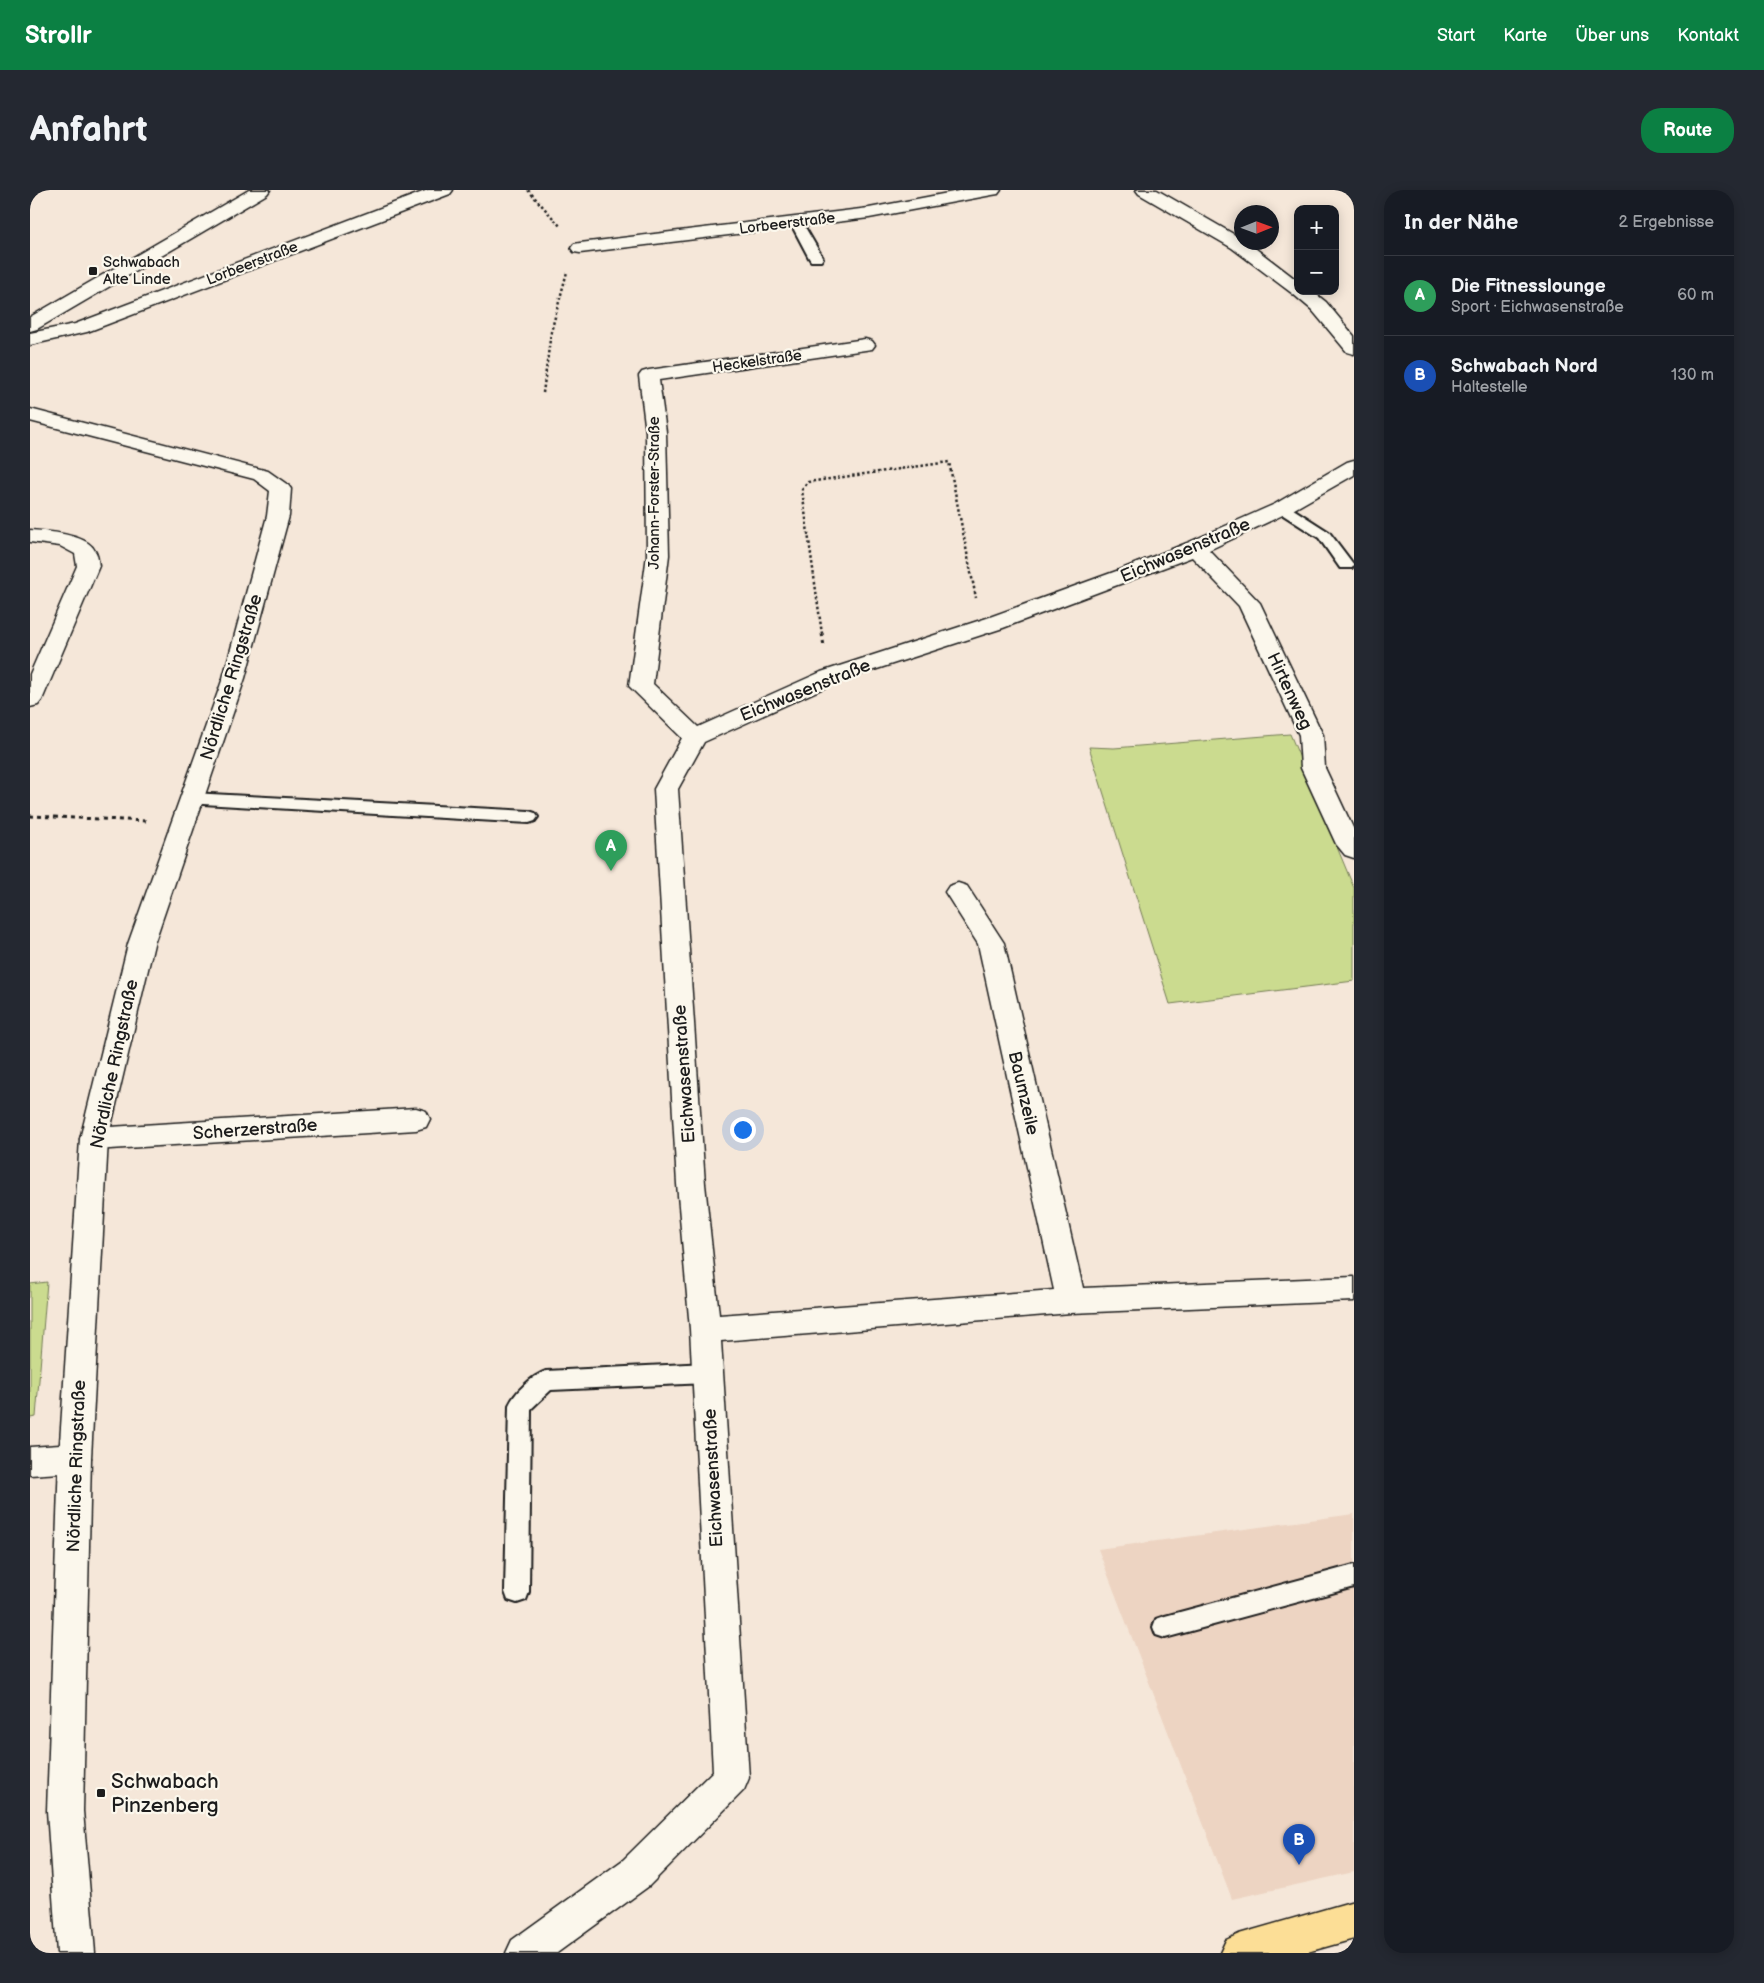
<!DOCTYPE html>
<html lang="de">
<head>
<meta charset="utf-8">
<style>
	body { margin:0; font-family:"Balsamiq Sans",sans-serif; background:#242831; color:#f1f3f6 }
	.controls { position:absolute; right:15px; top:15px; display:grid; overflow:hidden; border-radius:10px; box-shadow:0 2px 12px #0003 }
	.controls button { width:45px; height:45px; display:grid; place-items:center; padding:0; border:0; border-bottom:1px solid #363941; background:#171b24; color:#f1f3f6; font:25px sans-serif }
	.compass { position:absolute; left:1204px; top:15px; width:45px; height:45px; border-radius:50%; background:#171b24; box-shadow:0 2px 12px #0003; rotate:89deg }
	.you { position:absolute; left:712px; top:939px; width:18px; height:18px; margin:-12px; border:4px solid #fff; border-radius:50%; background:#1a73e8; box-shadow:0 0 0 8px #1a73e833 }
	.badge { display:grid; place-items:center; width:32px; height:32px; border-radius:50%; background:#0b8043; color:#fff; font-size:16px; font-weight:700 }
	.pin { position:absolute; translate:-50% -41px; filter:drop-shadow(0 1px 2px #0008) }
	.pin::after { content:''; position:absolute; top:26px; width:18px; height:15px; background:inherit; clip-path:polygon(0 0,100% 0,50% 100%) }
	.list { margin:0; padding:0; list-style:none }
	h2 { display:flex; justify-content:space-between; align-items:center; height:65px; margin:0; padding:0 20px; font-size:21px }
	h2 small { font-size:16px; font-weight:400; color:#9ea1a6 }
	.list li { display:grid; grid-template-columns:32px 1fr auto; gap:15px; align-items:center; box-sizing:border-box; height:80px; padding:0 20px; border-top:1px solid #363941 }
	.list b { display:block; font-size:19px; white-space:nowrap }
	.list p { margin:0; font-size:16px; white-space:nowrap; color:#9ea1a6 }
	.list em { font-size:16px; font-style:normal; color:#9ea1a6 }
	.map { position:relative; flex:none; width:1324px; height:1763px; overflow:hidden; border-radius:20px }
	header { display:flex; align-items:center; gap:30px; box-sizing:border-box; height:70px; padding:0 25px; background:#0b8043; color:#fff }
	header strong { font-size:24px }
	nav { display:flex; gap:28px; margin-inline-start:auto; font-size:18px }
	.intro { display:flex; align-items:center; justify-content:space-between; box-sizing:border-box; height:120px; padding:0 30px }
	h1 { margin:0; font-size:35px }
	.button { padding:12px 22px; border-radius:20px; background:#0b8043; color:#fff; font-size:18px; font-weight:700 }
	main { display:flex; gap:30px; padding:0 30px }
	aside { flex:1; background:#171b24; border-radius:20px; box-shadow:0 2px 12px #0003 }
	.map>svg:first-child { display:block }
</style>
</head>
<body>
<header>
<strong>Strollr</strong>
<nav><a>Start</a><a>Karte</a><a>Über uns</a><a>Kontakt</a></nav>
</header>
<div class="intro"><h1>Anfahrt</h1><a class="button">Route</a></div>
<main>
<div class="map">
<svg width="1324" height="1763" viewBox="0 0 1324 1763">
	<rect width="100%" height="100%" fill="#f5e7d9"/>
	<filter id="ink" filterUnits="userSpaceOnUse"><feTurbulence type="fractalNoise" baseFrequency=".02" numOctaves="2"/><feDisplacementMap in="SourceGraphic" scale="10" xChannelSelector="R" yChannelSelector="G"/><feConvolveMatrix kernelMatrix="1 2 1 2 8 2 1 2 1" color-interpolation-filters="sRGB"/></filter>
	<g filter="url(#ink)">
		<!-- built -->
		<polygon fill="#edd4c2" points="1324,1324 1324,1682 1202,1709 1068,1359"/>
		<!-- green -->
		<g fill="#cbdb8f" stroke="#747c56">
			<polygon points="1260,544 1324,698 1324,791 1140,814 1059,557 1084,558"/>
			<polygon points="17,1092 6,1227 0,1228 0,1094"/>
		</g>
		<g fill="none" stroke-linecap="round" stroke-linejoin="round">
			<defs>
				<g id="lane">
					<polygon points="766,28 772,32 793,68 791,71 781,71 779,68 760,32"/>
					<polygon points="1252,313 1257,315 1299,342 1324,375 1322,378 1310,378 1289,348 1247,321 1244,318 1247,315"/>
					<polygon points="162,603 499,621 505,623 508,627 505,631 499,633 156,613 153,609 156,605"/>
					<path d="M677,1173L685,1176L688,1183L685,1190L677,1193L521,1200L501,1219L499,1402L496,1410L487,1413L478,1410L475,1402L479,1215C485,1202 502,1186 516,1181Z"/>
					<polygon points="1324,1375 1324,1397 1135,1448 1126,1445 1123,1437 1126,1429 1135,1426"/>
				</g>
				<g id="street">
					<polygon points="398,0 423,0 420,4 57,142 0,155 0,143 45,134"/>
					<polygon points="934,0 971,0 968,4 962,5 839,28 550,63 544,62 541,58 544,54 550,53 839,18"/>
					<polygon points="1106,0 1127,0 1212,49 1212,52 1217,52 1268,91 1268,101 1282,101 1296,112 1324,146 1324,164 1317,162 1282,120 1263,104 1202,58 1109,4"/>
					<polygon points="835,149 842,151 845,155 842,159 629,190 636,242 639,365 623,494 668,537 791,482 957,428 1092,379 1157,353 1245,314 1317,272 1324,270 1324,285 1259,322 1179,360 1230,413 1293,545 1295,578 1324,640 1324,668 1315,665 1306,654 1271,578 1269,545 1209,416 1162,367 973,438 807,492 674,552 648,599 675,994 689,1125 1024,1100 948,754 915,702 919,696 928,693 937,696 974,753 1053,1098 1324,1087 1324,1111 1041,1123 691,1151 719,1588 714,1600 619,1696 527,1763 476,1763 482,1750 593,1670 683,1581 660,1139 647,994 624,599 652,548 599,496 617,365 616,242 609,186 612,182 619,180"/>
					<path d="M0,340C16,341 58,344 65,361C68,365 68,371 69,376L12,510L8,515L0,517V484L47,376L45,364L30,356L0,352Z"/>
					<polygon points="386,918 396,921 400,929 396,937 386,940 64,960 54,957 50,949 54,941 64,938"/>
					<polygon points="45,1254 56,1258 61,1268 56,1278 45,1282 0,1285 0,1257"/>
				</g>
				<g id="secondary">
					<polygon points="219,0 240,0 237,4 7,139 0,141 0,127"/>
					<polygon points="0,219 238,281 258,295 261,299 259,326 215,488 124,754 78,949 61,1268 53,1621 65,1763 27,1763 17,1621 29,1268 50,949 98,754 193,488 237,326 240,301 224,289 0,231"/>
				</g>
				<polygon id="primary" points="1324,1711 1324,1749 1274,1763 1190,1763 1196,1750 1209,1744"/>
			</defs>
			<!-- lane casing -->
			<use href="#lane" stroke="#1c1c1c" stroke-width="4"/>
			<!-- street casing -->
			<use href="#street" stroke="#1c1c1c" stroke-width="3"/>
			<!-- secondary casing -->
			<use href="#secondary" stroke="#1c1c1c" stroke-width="3"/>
			<!-- primary casing -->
			<use href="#primary" stroke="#1c1c1c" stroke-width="3"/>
			<!-- path-far1 -->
			<g stroke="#1c1c1c" stroke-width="2.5" stroke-dasharray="2.5 2.5" stroke-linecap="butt">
				<polyline points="498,0 531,37"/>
				<polyline points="513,203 521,142 537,82"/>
				<polyline points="792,444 772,300 778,292 919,272 946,408"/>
			</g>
			<!-- path -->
			<g stroke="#1c1c1c" stroke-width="3" stroke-dasharray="4 4" stroke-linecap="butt">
				<polyline points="792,443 794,457"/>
				<polyline points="0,626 117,631"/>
			</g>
			<!-- lane -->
			<use href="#lane" fill="#fbf7ec" fill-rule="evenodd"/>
			<!-- street -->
			<use href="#street" fill="#fbf7ec" fill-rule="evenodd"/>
			<!-- secondary -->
			<use href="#secondary" fill="#fbf7ec" fill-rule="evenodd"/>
			<!-- primary -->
			<use href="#primary" fill="#fcde96" fill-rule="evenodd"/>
		</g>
	</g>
	<!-- markers -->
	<g fill="#1c1c1c" stroke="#fbf7ec" stroke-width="2">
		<rect x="58" y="76" width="10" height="10" rx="2.5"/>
		<rect x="66" y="1598" width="10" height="10" rx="2.5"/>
	</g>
	<g text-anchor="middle" stroke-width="4.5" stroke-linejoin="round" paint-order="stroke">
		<!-- far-street labels -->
		<g font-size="15" fill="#1c1c1c" stroke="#fbf7ec">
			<text transform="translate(757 33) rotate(-7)" y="5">Lorbeerstraße</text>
			<text transform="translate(222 73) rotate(-21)" y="5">Lorbeerstraße</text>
			<text transform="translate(727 171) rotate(-8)" y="5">Heckelstraße</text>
			<text transform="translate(624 303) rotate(-90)" y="5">Johann-Forster-Straße</text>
		</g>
		<!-- far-poi labels -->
		<g font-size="15" fill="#1c1c1c" stroke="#fbf7ec" text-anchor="start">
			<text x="73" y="77">Schwabach<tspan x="73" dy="17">Alte Linde</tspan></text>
		</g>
		<!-- street labels -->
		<g font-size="18" fill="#1c1c1c" stroke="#fbf7ec">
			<text transform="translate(1155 360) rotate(-23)" y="6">Eichwasenstraße</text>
			<text transform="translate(201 487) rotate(-73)" y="6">Nördliche Ringstraße</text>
			<text transform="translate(775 500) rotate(-22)" y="6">Eichwasenstraße</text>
			<text transform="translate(1260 501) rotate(65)" y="6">Hirtenweg</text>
			<text transform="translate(84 874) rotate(-78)" y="6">Nördliche Ringstraße</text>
			<text transform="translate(654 884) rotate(-94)" y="6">Eichwasenstraße</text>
			<text transform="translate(994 903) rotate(77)" y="6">Baumzeile</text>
			<text transform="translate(225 939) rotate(-4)" y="6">Scherzerstraße</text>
			<text transform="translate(46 1276) rotate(-88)" y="6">Nördliche Ringstraße</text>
			<text transform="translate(683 1288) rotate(-93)" y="6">Eichwasenstraße</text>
		</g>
		<!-- near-poi labels -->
		<g font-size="21" fill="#1c1c1c" stroke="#fbf7ec" text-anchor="start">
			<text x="81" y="1598">Schwabach<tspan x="81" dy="24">Pinzenberg</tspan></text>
		</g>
	</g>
</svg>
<div class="controls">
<button>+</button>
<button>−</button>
</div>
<svg class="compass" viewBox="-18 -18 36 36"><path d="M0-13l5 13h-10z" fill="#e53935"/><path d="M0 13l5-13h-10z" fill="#9ea1a6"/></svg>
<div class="you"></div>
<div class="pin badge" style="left:581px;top:681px;background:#2e9e5b">A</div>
<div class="pin badge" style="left:1269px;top:1675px;background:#1a4fb4">B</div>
</div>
<aside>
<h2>In der Nähe<small>2 Ergebnisse</small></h2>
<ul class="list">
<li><span class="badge" style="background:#2e9e5b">A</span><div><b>Die Fitnesslounge</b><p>Sport · Eichwasenstraße</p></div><em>60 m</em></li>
<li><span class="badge" style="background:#1a4fb4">B</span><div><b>Schwabach Nord</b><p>Haltestelle</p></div><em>130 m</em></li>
</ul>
</aside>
</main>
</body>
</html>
